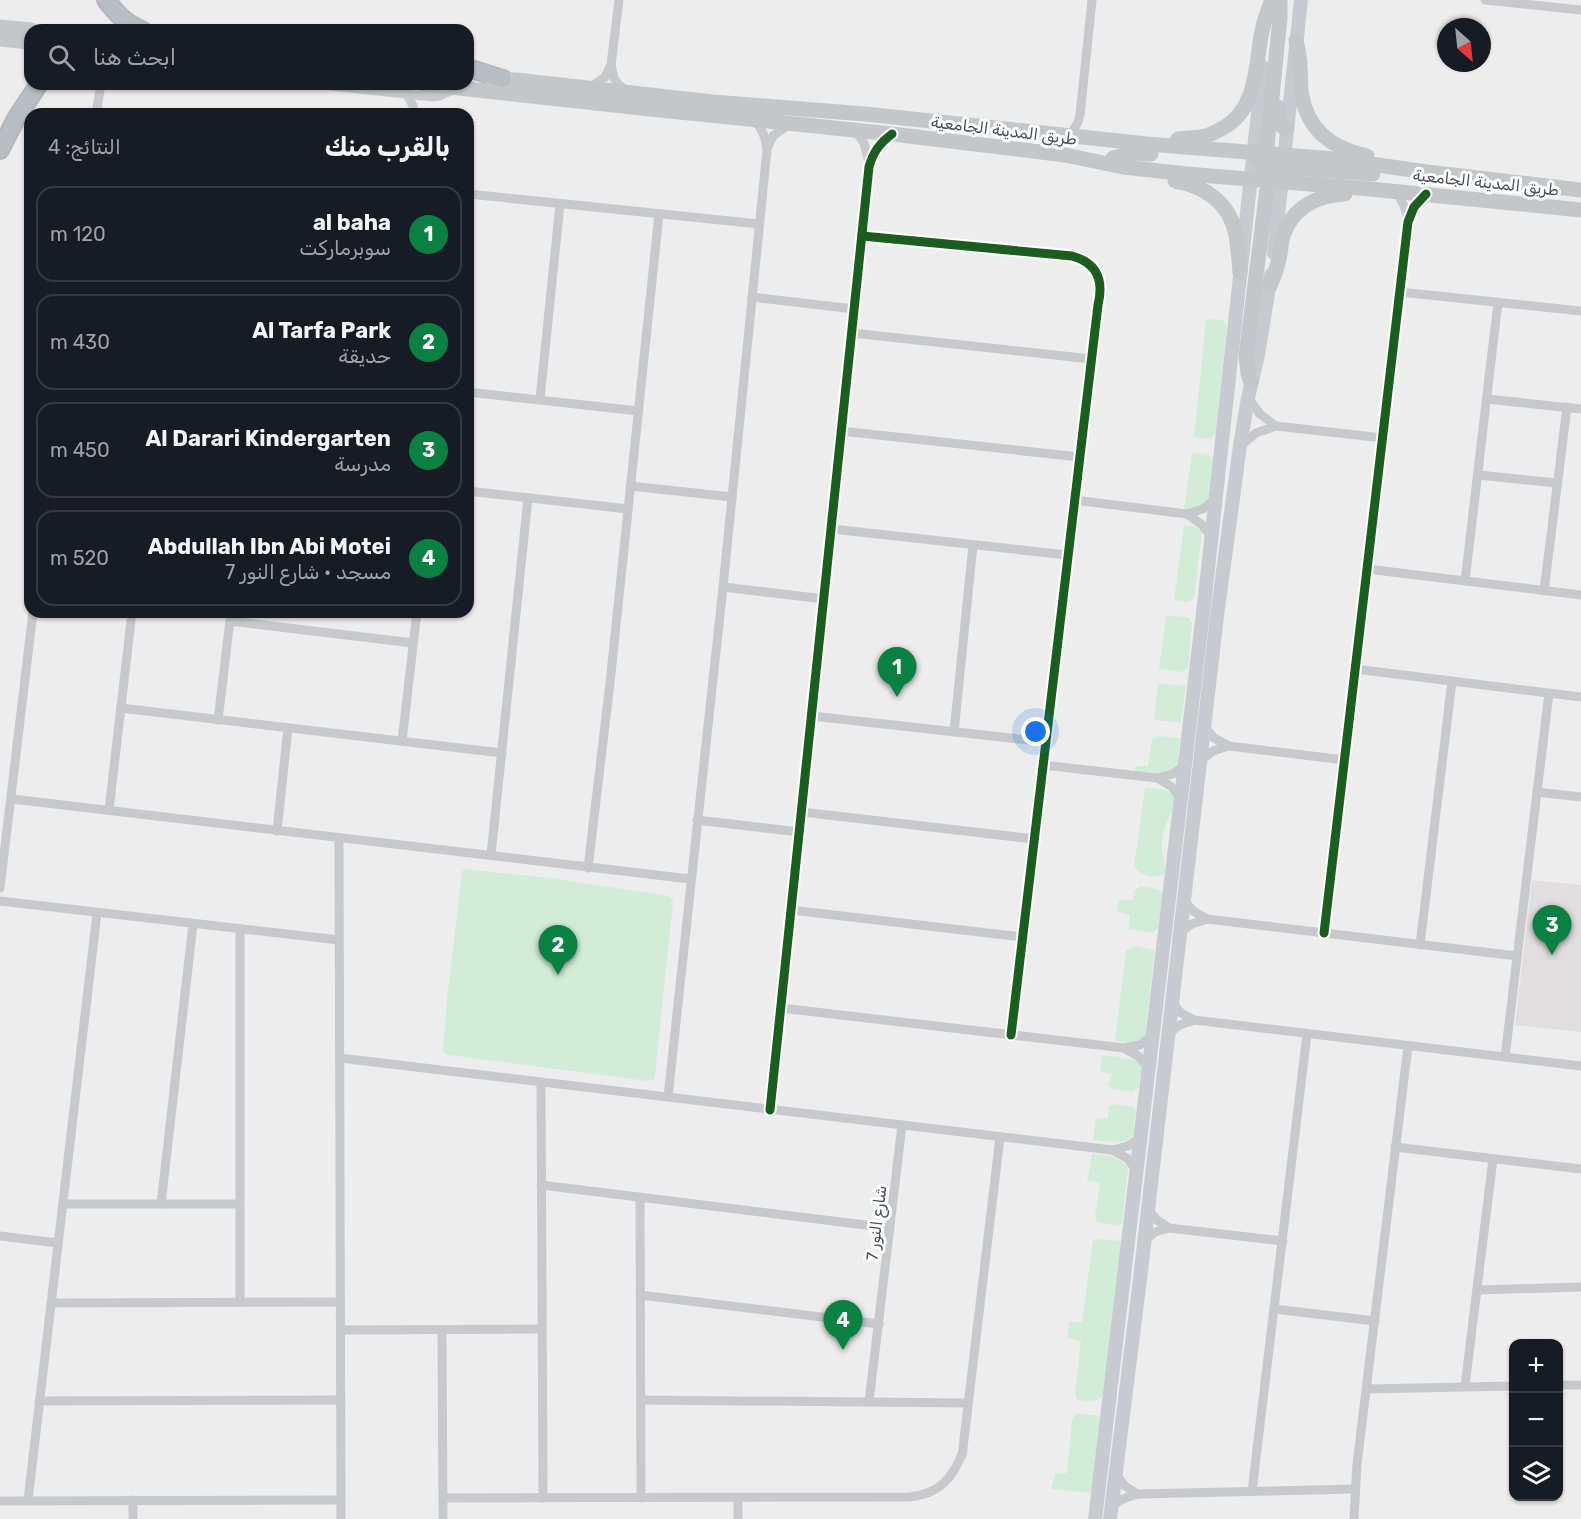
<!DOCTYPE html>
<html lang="ar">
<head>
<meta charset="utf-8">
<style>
	body { margin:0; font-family:Rubik,Vazirmatn,sans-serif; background:#242831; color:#f1f3f6; direction:rtl }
	.controls { position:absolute; right:18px; bottom:18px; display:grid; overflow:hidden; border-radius:12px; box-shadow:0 2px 4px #0004 }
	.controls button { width:54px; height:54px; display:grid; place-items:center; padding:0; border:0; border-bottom:2px solid #363941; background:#171b24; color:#f1f3f6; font:30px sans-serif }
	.compass { position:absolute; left:1437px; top:18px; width:54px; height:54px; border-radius:50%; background:#171b24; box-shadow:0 2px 4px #0004; rotate:153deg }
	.you { position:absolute; left:1036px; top:732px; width:21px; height:21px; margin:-15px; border:4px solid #fff; border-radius:50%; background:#1a73e8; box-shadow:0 0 0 9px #1a73e833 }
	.badge { display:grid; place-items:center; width:39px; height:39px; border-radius:50%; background:#0b8043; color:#fff; font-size:20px; font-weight:700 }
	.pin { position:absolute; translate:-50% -50px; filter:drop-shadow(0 2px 3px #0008) }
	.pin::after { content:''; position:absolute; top:32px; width:21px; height:18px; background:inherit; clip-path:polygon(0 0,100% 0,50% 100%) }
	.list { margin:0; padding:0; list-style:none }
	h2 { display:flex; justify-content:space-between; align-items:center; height:78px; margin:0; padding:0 24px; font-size:26px }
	h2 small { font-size:20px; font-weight:400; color:#9ea1a6 }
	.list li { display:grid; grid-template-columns:39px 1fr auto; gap:18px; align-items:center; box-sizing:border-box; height:96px; margin:0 12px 12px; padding:0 12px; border:2px solid #363941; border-radius:18px }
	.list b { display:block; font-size:22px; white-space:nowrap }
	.list p { margin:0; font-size:20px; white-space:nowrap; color:#9ea1a6 }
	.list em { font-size:20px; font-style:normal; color:#9ea1a6 }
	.icon { flex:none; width:33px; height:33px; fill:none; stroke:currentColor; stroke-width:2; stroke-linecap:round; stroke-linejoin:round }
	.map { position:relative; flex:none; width:1581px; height:1519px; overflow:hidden; direction:ltr }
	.search { position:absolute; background:#171b24; box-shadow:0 2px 4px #0004; left:24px; top:24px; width:450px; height:66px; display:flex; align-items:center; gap:15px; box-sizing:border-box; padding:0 21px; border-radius:18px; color:#9ea1a6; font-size:22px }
	.panel { position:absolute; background:#171b24; box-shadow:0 2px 4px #0004; left:24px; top:108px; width:450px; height:510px; border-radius:18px; direction:rtl }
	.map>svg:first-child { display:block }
</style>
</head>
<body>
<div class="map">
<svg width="1581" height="1519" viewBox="0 0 1581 1519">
	<rect width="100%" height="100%" fill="#eeeded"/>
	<!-- education -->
	<polygon fill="#e0dedf" points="1532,880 1581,885 1581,1032 1515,1025"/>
	<!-- green -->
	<g fill="#d1edda">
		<polygon points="1206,319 1223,320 1227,326 1216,433 1210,439 1194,437"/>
		<polygon points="1192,453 1208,454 1213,460 1209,492 1212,498 1193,511 1184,509"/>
		<polygon points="1184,525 1196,527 1202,532 1194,598 1188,602 1174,600"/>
		<polygon points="1166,616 1188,617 1192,623 1188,668 1182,672 1159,669"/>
		<polygon points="1158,683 1186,686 1181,723 1154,720"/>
		<polygon points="1158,736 1180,738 1178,756 1181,758 1181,764 1166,774 1135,771 1135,766 1148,766 1152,740"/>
		<path d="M1145,788C1160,789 1170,787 1176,802C1168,818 1162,831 1162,849C1163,858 1166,865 1165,874C1155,879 1139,876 1134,865Z"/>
		<polygon points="464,869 551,878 668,896 672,899 673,903 655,1075 654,1079 647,1081 449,1055 443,1052 447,999 462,872"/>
		<polygon points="1140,886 1158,889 1163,893 1158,929 1152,933 1128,929 1130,915 1117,912 1118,900 1133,900 1133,892"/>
		<path d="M1135,946L1155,950L1146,1025L1149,1031C1140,1046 1130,1043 1115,1041L1126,950Z"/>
		<polygon points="1102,1055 1136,1060 1142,1065 1145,1073 1140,1076 1139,1087 1132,1092 1112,1089 1108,1084 1112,1074 1100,1072"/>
		<path d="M1113,1104L1134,1107L1136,1110L1134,1127L1137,1131C1126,1147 1110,1141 1093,1140L1096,1118L1108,1119V1108Z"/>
		<path d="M1092,1154C1106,1155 1119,1156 1128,1168L1122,1224L1117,1226L1097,1222L1095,1216L1100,1183L1087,1181Z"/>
		<path d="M1099,1239L1120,1241L1122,1244L1103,1394C1099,1403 1086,1402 1077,1399L1075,1393L1081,1341L1067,1338L1069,1322H1082L1093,1241Z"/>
		<polygon points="1078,1413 1099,1416 1101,1419 1095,1490 1090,1493 1051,1489 1055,1474 1067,1473 1072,1420 1074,1416"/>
	</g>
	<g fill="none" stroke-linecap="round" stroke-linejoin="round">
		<defs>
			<g id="highway">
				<path d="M106,0C117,14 126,24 142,30"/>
				<polyline points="468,68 503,79"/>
				<polyline points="0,150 17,117 39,84"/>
			</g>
		</defs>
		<!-- highway casing -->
		<use href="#highway" stroke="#b2b7bd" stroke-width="20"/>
		<!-- street -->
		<g stroke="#c7c9cc" stroke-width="9">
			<polyline points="619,0 611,65 614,78 618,84 626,91"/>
			<polyline points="1485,0 1581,10"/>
			<polyline points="313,84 433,97 440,96 455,89"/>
			<polyline points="591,87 605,77 611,65"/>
			<polyline points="407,94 413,106 414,114"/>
			<polyline points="96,114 101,84"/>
			<polyline points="854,129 864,143 869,162"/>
			<polyline points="1070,136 1078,122 1080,115 1092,0"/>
			<polyline points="768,147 773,136 788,125"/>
			<polyline points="1396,191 1404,206 1408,219"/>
			<polyline points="468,194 759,224"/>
			<path d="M862,236L1072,256C1097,263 1104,280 1098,305L1011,1035"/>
			<polyline points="1400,292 1581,311"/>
			<polyline points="752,297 854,309"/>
			<polyline points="852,333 1091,359"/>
			<polyline points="468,392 638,411"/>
			<polyline points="1248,398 1260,414 1276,426"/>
			<polyline points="540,399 560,204"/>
			<polyline points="1487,399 1581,409"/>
			<polyline points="841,431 1079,457"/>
			<polyline points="1240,446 1256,433 1276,426 1383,438"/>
			<polyline points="1478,475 1557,483"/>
			<polyline points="630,486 732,497"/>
			<polyline points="468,491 628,509"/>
			<polyline points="1074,500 1187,514 1203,509 1215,499"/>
			<polyline points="1187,514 1201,524 1211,536"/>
			<polyline points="832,529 1067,555"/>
			<polyline points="1367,569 1581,595"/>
			<polyline points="1465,581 1498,302"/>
			<polyline points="723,587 824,599"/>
			<polyline points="1544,591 1567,407"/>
			<polyline points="230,621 413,643"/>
			<polyline points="1355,669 1581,697"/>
			<polyline points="121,708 502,753"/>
			<polyline points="812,716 1046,742"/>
			<polyline points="218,720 231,612"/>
			<polyline points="1204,726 1214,738 1229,746 1345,760"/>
			<polyline points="954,732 973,545"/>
			<polyline points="402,741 417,612"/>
			<polyline points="1200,761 1213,751 1229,746"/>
			<polyline points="1043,765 1157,778 1173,774 1185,765"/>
			<polyline points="1157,778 1172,787 1181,800"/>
			<polyline points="1537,792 1581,797"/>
			<polyline points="12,799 690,879"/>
			<polyline points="109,810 132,612"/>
			<polyline points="802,812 1034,839"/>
			<polyline points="697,820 799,832"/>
			<polyline points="277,831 288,728"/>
			<polyline points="339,838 341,1519"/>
			<polyline points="491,855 528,498"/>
			<polyline points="588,868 610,683 659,214"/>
			<polyline points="0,888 33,612"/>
			<polyline points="1184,900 1193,911 1207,919"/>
			<polyline points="0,901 339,940"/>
			<polyline points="791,910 1023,937"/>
			<polyline points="1179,933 1192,924 1207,919 1517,956"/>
			<polyline points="1324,933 1408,222 1414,207 1426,194"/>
			<polyline points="1420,945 1452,681"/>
			<polyline points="1171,1001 1181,1013 1194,1020 1581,1066"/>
			<polyline points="781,1008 1124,1048 1140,1045 1152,1036"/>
			<polyline points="1167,1034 1180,1025 1194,1020"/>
			<polyline points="1124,1048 1138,1056 1149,1068"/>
			<polyline points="1505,1057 1549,693"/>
			<polyline points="340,1058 1112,1150 1128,1146 1141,1137"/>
			<polyline points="541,1082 543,1498"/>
			<path d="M668,1097L723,587L767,150C766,137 762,129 754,120"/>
			<path d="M770,1110L869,167C873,152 880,143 892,134"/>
			<polyline points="1395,1147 1581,1169"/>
			<polyline points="1112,1150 1127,1158 1137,1171"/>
			<polyline points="541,1185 890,1228"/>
			<polyline points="640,1197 641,1498"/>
			<polyline points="63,1204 240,1204"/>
			<polyline points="161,1204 193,924"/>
			<polyline points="1148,1209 1157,1220 1169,1228 1283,1241"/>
			<polyline points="0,1236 58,1243"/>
			<polyline points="1144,1241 1155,1232 1169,1228"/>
			<polyline points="1477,1290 1581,1287"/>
			<polyline points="640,1295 879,1324"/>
			<polyline points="240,1302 240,929"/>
			<polyline points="51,1303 340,1302"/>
			<polyline points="1274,1309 1375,1321"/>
			<polyline points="341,1330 542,1329"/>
			<polyline points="442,1330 443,1519"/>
			<polyline points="1558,1385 1581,1385"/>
			<polyline points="1465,1386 1493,1159"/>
			<polyline points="1367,1389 1514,1386"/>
			<polyline points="641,1400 968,1403"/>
			<polyline points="39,1401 341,1400"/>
			<polyline points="869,1402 902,1125"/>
			<polyline points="962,1456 1000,1137"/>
			<polyline points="1115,1474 1125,1486 1137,1494"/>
			<polyline points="1252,1491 1307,1034"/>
			<path d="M443,1498L909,1497C939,1494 953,1479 963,1451"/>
			<polyline points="738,1498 738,1519"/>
			<polyline points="28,1500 97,913"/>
			<polyline points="0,1501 341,1500"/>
			<polyline points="1111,1506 1123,1499 1137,1494 1355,1489"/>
			<polyline points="133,1519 133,1500"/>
			<polyline points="1354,1519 1357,1464 1408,1046"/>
		</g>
		<!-- secondary -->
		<g stroke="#c7cace" stroke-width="14">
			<polyline points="1274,253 1301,0"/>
			<polyline points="1095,1519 1205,596 1263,67"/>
			<polyline points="1110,1519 1140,1279 1217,616 1240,446 1248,398 1258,355 1271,275"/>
		</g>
		<!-- primary -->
		<g stroke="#c4c7ca" stroke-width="15">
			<polyline points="0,27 31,30"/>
			<polyline points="0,39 30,42"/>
			<path d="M1296,40C1298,49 1300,58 1300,68C1301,77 1300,87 1302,96C1308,131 1334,149 1367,156"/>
			<polyline points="492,79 516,80 713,102 865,114 1147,144 1335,159 1427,172 1581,190"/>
			<polyline points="423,84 650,109 892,134 1065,155 1123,167 1187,174 1370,189 1581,210"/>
			<path d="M1278,107C1277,117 1276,125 1287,129"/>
			<path d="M1178,139C1186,138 1194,138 1201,137C1209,136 1216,132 1223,128C1258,108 1255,66 1262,31C1264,21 1268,10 1272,0"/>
			<polyline points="1113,158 1133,153 1151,154"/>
			<polyline points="1268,163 1267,146 1280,18 1280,0"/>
			<polyline points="1261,172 1270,168 1283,167 1373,174"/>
			<path d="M1175,181C1205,186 1230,203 1236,235C1238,247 1239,260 1240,273"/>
			<path d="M1270,286C1274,277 1277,268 1279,259C1281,251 1281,243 1283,236C1292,208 1317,195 1345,194"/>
			<polyline points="1251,383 1248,373 1246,356 1268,181 1266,169 1254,153"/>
		</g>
		<!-- highway -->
		<use href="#highway" stroke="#b8bdc2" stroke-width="16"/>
		<defs>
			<g id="cycleway">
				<path d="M862,236L1072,256C1097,263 1104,280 1098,305L1011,1035"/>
				<polyline points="1324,933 1408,222 1414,207 1426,194"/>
				<path d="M770,1110L869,167C873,152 880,143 892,134"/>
			</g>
		</defs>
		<!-- cycleway casing -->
		<use href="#cycleway" stroke="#fff" stroke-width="13"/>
		<!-- cycleway -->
		<use href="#cycleway" stroke="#1b5e20" stroke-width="9"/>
	</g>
	<g text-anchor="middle" stroke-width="6" stroke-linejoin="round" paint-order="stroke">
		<!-- street labels -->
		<g font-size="16" fill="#455059" stroke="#fff">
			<text transform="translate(1004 130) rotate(7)" y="6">طريق المدينة الجامعية</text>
			<text transform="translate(1486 182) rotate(6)" y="6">طريق المدينة الجامعية</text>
			<text transform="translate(876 1223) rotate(-83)" y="6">شارع النور 7</text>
		</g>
	</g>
</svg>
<div class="controls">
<button>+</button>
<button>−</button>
<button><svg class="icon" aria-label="layers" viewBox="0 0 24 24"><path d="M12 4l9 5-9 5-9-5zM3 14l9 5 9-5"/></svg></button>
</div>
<svg class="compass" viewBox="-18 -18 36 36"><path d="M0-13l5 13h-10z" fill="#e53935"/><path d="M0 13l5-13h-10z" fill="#9ea1a6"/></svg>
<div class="you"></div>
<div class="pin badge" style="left:897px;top:697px">1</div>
<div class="pin badge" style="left:558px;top:975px">2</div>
<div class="pin badge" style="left:1552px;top:955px">3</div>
<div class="pin badge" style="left:843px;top:1350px">4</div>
<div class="search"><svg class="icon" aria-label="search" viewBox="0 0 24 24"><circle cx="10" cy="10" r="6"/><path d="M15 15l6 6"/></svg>ابحث هنا</div>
<section class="panel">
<h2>بالقرب منك<small>النتائج: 4</small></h2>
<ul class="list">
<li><span class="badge">1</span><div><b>al baha</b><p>سوبرماركت</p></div><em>120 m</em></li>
<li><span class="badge">2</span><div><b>Al Tarfa Park</b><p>حديقة</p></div><em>430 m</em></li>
<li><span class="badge">3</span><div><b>Al Darari Kindergarten</b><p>مدرسة</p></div><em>450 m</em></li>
<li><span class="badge">4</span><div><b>Abdullah Ibn Abi Motei</b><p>مسجد · شارع النور 7</p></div><em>520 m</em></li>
</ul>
</section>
</div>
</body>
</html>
